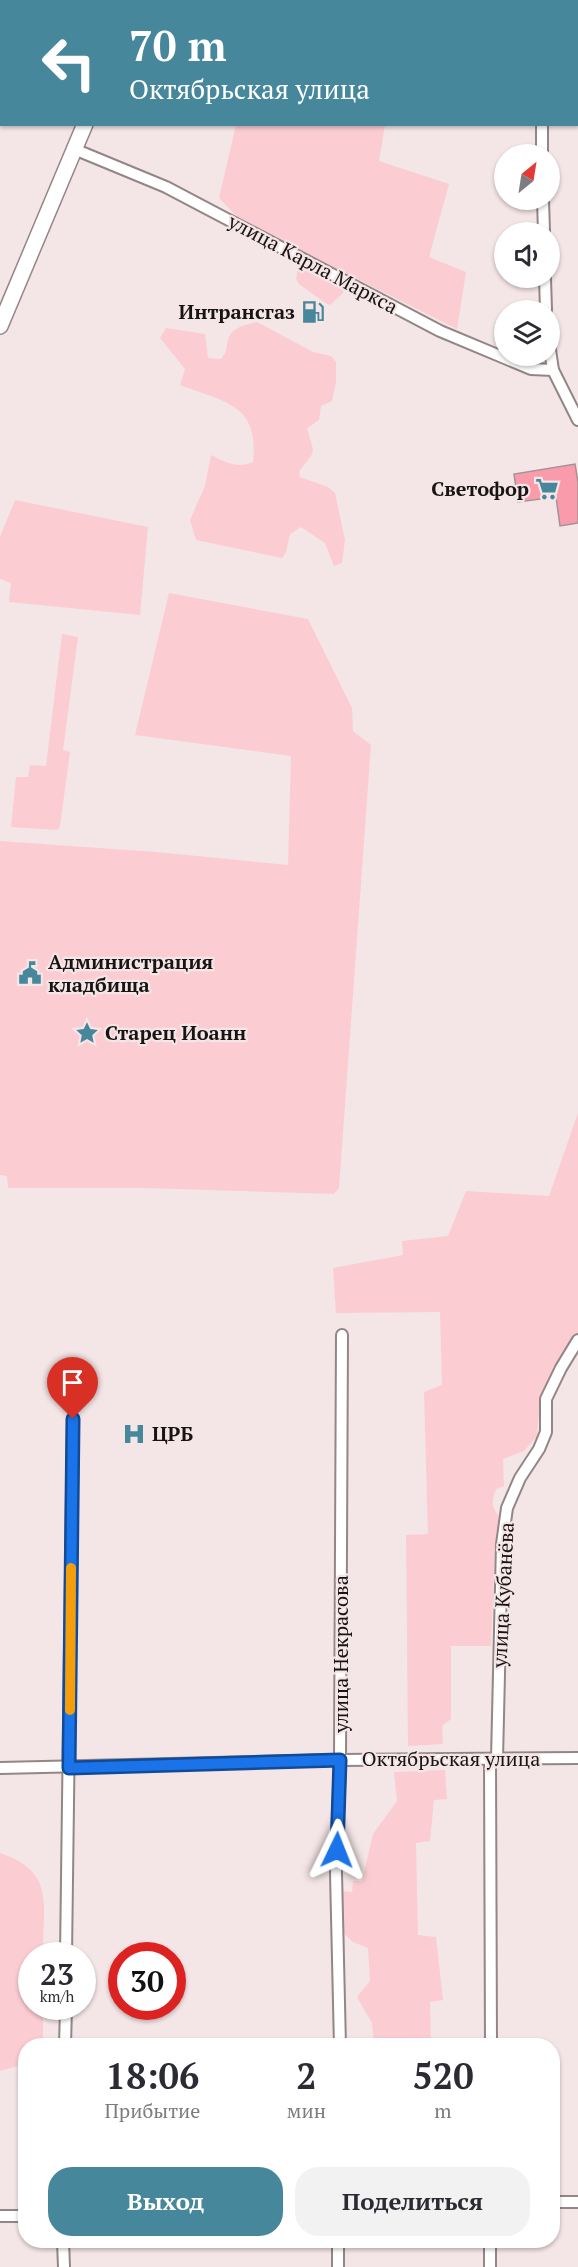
<!DOCTYPE html>
<html lang="ru">
<head>
<meta charset="utf-8">
<style>
	:root { --surface:#fff; --page:#f2f2f3; --text:#2b2b33; --muted:#7c7c81; --accent:#47879b }
	body { margin:0; font-family:"PT Serif",serif; background:var(--page); color:var(--text); height:100vh; display:flex; flex-direction:column; font-size:22px; white-space:nowrap }
	* { box-sizing:border-box; margin:0 }
	p { font-size:20px; color:var(--muted) }
	.icon { flex:none; width:33px; height:33px; fill:none; stroke:currentColor; stroke-width:2; stroke-linecap:round; stroke-linejoin:round }
	.map { position:relative; flex:1; overflow:hidden }
	.details { position:absolute; left:18px; top:2038px; width:542px; height:210px; display:flex; flex-direction:column; background:var(--surface); border-radius:24px; box-shadow:0 2px 4px #0004 }
	.details>* { flex:none }
	.hud { position:absolute; left:0px; top:0px; width:579px; height:126px; box-shadow:0 2px 4px #0004; background:#47879b; color:#fff; overflow:hidden }
	.needle { width:39px; rotate:30deg }
	.fabs { position:absolute; left:494px; top:144px; display:grid; gap:12px }
	.fabs a { display:grid; place-items:center; width:66px; height:66px; border-radius:50%; background:var(--surface); box-shadow:0 2px 4px #0004; font-size:30px }
	.speed { position:absolute; left:18px; top:1942px; display:flex; gap:12px; font-size:30px; font-weight:700; text-align:center }
	.speed>* { display:grid; place-content:center; width:78px; height:78px; border-radius:50%; background:var(--surface); box-shadow:0 2px 4px #0004; line-height:1 }
	.speed small { font-size:15px; font-weight:400 }
	.speed .limit { border:9px solid #d22; background:#fff; color:#111 }
	.pin { position:absolute; display:grid; place-items:center; width:51px; height:51px; color:#fff; margin:-62px -26px; border-radius:50% 50% 50% 0; rotate:-45deg; box-shadow:0 0 6px #0007 }
	.pin .icon { rotate:45deg }
	.me { position:absolute; width:66px; margin:-33px; rotate:2deg; stroke-linejoin:round; filter:drop-shadow(0 0 4px #0008) }
	.turn { display:flex; align-items:center; gap:21px; height:126px; padding:0 30px; font-size:27px }
	.turn .icon { width:78px; height:78px; stroke-width:2.5 }
	.turn b { display:block; font-size:42px; line-height:51px }
	.eta { display:flex; justify-content:space-evenly; align-items:center; height:102px; text-align:center }
	.eta b { font-size:36px; font-weight:600; line-height:42px }
	.action { display:flex; gap:12px; margin-top:auto; padding:12px 30px }
	.action a { flex:1; height:69px; border-radius:24px; background:var(--accent); color:#fff; font-size:24px; font-weight:600; line-height:69px; text-align:center }
	.action a+a { background:var(--page); color:var(--text) }
	.map>svg:first-child { display:block }
</style>
</head>
<body>
<div class="map">
<svg width="578" height="2267" viewBox="0 0 578 2267">
	<rect width="100%" height="100%" fill="#f4e5e6"/>
	<!-- green -->
	<g fill="#fbcdd2">
		<polygon points="236,125 385,125 379,161 449,184 429,257 466,272 457,329 241,221 219,198"/>
		<polygon points="298,267 343,290 343,293 330,305 327,304 299,284 296,279"/>
		<path d="M257,322l56,30 18,4 5,6v20l-4,19 -11,5 -2,14 -12,8c8,30 10,19 -8,44l1,5 28,10 7,6 10,47 -3,23 -8,3 -9,-23 -24,-16 -11,7 -4,18 -4,6 -86,-18 -6,-20 15,-34 6,-31c14,7 26,14 42,7 7,-58 -29,-60 -73,-77l5,-16 -25,-31 6,-10 39,6 3,24 13,1c6,-7 5,-10 7,-19 3,-13 18,-15 29,-18z"/>
		<polygon points="15,500 148,527 140,615 9,602 11,583 0,579 0,537"/>
		<polygon points="169,593 308,619 352,708 353,731 371,745 339,1188 334,1194 143,1188 8,1188 7,1176 0,1175 0,841 156,852 288,865 291,756 135,735"/>
		<polygon points="62,634 78,637 63,750 70,752 60,826 57,830 11,827 16,777 28,777 30,765 46,766"/>
		<path d="M578,1113v221l-21,31 -17,35 -3,36 -13,15 -21,8 1,27 -8,3c-5,12 -5,21 6,29l-7,24 -4,104h-40v73l-9,7 1,18 -35,2 -2,-211 22,-1 -4,-142 18,-7 -2,-73 -104,1 -3,-45 70,-13 -1,-14 46,-5 18,-45 83,5z"/>
		<polygon points="445,1770 447,1799 434,1800 430,1841 416,1843 418,1935 436,1937 443,2000 430,2002 431,2043 484,2043 484,2046 374,2046 372,2023 357,1997 370,1981 368,1948 353,1942 342,1932 341,1891 352,1892 353,1881 362,1881 373,1834 397,1801 394,1772"/>
		<path d="M0,1853c57,19 42,53 43,103h-11v51h11v33l-4,6h-13l-1,18 -25,7z"/>
	</g>
	<!-- building -->
	<polygon fill="#f99baa" stroke="#a29496" stroke-width="1.5" points="575,464 578,482 578,523 560,526 556,497 518,502 514,474"/>
	<g fill="none" stroke-linecap="round" stroke-linejoin="round">
		<!-- minor casing -->
		<g stroke="#938687" stroke-width="14">
			<g id="minor">
				<polyline points="541,0 541,2"/>
				<polyline points="542,124 542,154"/>
				<polyline points="74,149 166,187 440,331 531,369 553,370"/>
				<polyline points="543,200 544,232"/>
				<polyline points="545,278 546,310"/>
				<polyline points="549,343 553,370 578,420"/>
				<polyline points="490,1759 491,2046"/>
				<polyline points="497,1759 502,1544 507,1508 520,1478 539,1449 546,1432 546,1399 561,1368 578,1340"/>
				<polyline points="0,1768 340,1760 578,1758"/>
				<polyline points="66,1956 73,1419"/>
				<polyline points="65,2046 66,2007"/>
				<polyline points="340,2046 336,1873 340,1760 342,1335"/>
				<polyline points="552,2202 578,2202"/>
				<polyline points="0,2216 26,2216"/>
				<polyline points="63,2241 64,2267"/>
				<polyline points="338,2267 338,2241"/>
				<polyline points="490,2267 490,2241"/>
			</g>
		</g>
		<!-- secondary casing -->
		<g stroke="#938687" stroke-width="18">
			<g id="secondary">
				<polyline points="135,2 136,0"/>
				<polyline points="0,326 85,124"/>
			</g>
		</g>
		<!-- minor -->
		<use href="#minor" stroke="#fff" stroke-width="10"/>
		<!-- secondary -->
		<use href="#secondary" stroke="#fff" stroke-width="15"/>
	</g>
	<g fill="none" stroke-linecap="round" stroke-linejoin="round">
		<!-- route casing -->
		<g stroke="#114b97" stroke-width="15">
			<polyline id="route" points="73,1419 69,1768 340,1760 337,1850"/>
		</g>
		<!-- route -->
		<use href="#route" stroke="#1a73e8" stroke-width="10"/>
		<!-- slow -->
		<polyline stroke="#f59e0b" stroke-width="10" points="70,1710 71,1568"/>
	</g>
	<!-- icons -->
	<defs>
		<g id="fuel-bare" transform="scale(1.8)"><path d="M-5.5-6h7V0h2V4h1.3V-2.5L3-4.5l.8-.8L6-3V5H2.5V1h-1V6h-7ZM-4.2-4.7v3.2H.2V-4.7Z" fill="#47879b" stroke="#f4e5e6" stroke-width="2.5" paint-order="stroke"/></g>
		<g id="supermarket-bare" transform="scale(1.8)"><path d="M-6-5.5h2.5l.6 2H6L4.5 2H-2.5L-4.4-4H-6ZM-1.5 3.2a1.3 1.3 0 1 0 .1 0ZM3 3.2a1.3 1.3 0 1 0 .1 0Z" fill="#47879b" stroke="#f4e5e6" stroke-width="2.5" paint-order="stroke"/></g>
		<g id="civic-bare" transform="scale(1.8)"><path d="M-.6-6.5H3V-4.5H.6V-3L4-1V1h2V6H-6V1h2V-1L-.6-3ZM-1.2 2.5V6h2.4V2.5Z" fill="#47879b" stroke="#f4e5e6" stroke-width="2.5" paint-order="stroke"/></g>
		<g id="sight-bare" transform="scale(1.8)"><path d="M0-6L1.8-2.2L6-1.7L2.9 1.2L3.7 5.4L0 3.3L-3.7 5.4L-2.9 1.2L-6-1.7L-1.8-2.2Z" fill="#47879b" stroke="#f4e5e6" stroke-width="2.5" paint-order="stroke"/></g>
		<g id="hospital-bare" transform="scale(1.8)"><path d="M-5-5h3v3.5h4V-5h3V5h-3V1.5h-4V5h-3Z" fill="#47879b" stroke="#f4e5e6" stroke-width="2.5" paint-order="stroke"/></g>
	</defs>
	<g fill-rule="evenodd">
		<use href="#fuel-bare" x="313" y="312"/>
		<use href="#supermarket-bare" x="547" y="489"/>
		<use href="#civic-bare" x="30" y="973"/>
		<use href="#sight-bare" x="87" y="1033"/>
		<use href="#hospital-bare" x="134" y="1434"/>
	</g>
	<g text-anchor="middle" stroke-width="4.5" stroke-linejoin="round" paint-order="stroke">
		<!-- street labels -->
		<g font-size="20" fill="#191414" stroke="#f4e5e6">
			<text transform="translate(313 264) rotate(28)" y="7">улица Карла Маркса</text>
			<text transform="translate(503 1595) rotate(-87)" y="7">улица Кубанёва</text>
			<text transform="translate(341 1654) rotate(-90)" y="7">улица Некрасова</text>
			<text x="451" y="1766">Октябрьская улица</text>
		</g>
		<!-- poi labels -->
		<g font-size="20" font-weight="bold" fill="#191414" stroke="#f4e5e6" text-anchor="start">
			<text x="295" y="319" text-anchor="end">Интрансгаз</text>
			<text x="529" y="496" text-anchor="end">Светофор</text>
			<text x="48" y="969">Администрация<tspan x="48" dy="23">кладбища</tspan></text>
			<text x="105" y="1040">Старец Иоанн</text>
			<text x="152" y="1441">ЦРБ</text>
		</g>
	</g>
</svg>
<div class="fabs">
<a><svg class="needle" viewBox="-14 -14 28 28"><path d="M0-13l5 13h-10z" fill="#e53935"/><path d="M0 13l5-13h-10z" fill="#7c7c81"/></svg></a>
<a><svg class="icon" aria-label="sound" viewBox="0 0 24 24"><path d="M4 9h4l5-4v14l-5-4H4zM17 9q2 3 0 6"/></svg></a>
<a><svg class="icon" aria-label="layers" viewBox="0 0 24 24"><path d="M12 4l9 5-9 5-9-5zM3 14l9 5 9-5"/></svg></a>
</div>
<div class="speed"><div>23<small>km/h</small></div><div class="limit">30</div></div>
<div class="pin" style="left:73px;top:1419px;background:#d93025"><svg class="icon" aria-label="arrive" viewBox="0 0 24 24"><path d="M6 21V4h12l-3 4 3 4H6"/></svg></div>
<svg class="me" style="left:337px;top:1850px" viewBox="-20 -20 40 40"><path d="M0-17L14 15 0 8-14 15z" fill="#1a73e8" stroke="#fff" stroke-width="4"/></svg>
<div class="hud">
<div class="turn"><svg class="icon" aria-label="left" viewBox="0 0 24 24"><path d="M17 20v-9H6M10 6l-5 5 5 5"/></svg><div><b>70 m</b>Октябрьская улица</div></div>
</div>
<section class="details">
<div class="eta">
<div><b>18:06</b><p>Прибытие</p></div>
<div><b>2</b><p>мин</p></div>
<div><b>520</b><p>m</p></div>
</div>
<div class="action"><a>Выход</a><a>Поделиться</a></div>
</section>
</div>
</body>
</html>
